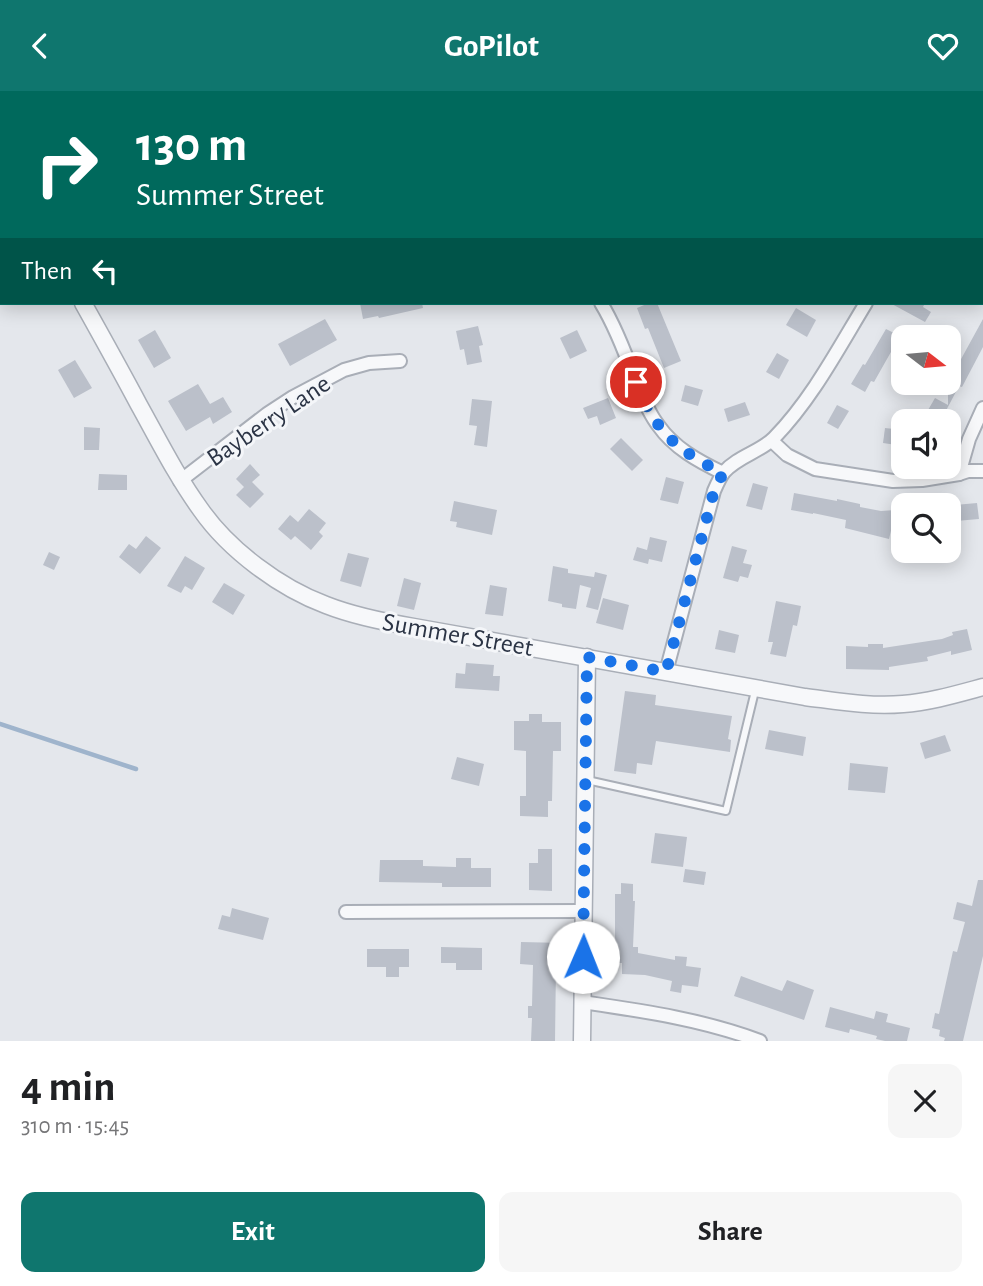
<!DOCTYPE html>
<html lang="en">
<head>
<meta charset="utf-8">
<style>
	:root { --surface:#fff; --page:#f6f6f6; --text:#202124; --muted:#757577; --accent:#0f766e }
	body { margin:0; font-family:"Alegreya Sans",sans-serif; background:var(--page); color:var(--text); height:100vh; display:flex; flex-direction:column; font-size:26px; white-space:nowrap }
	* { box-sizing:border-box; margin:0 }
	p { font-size:23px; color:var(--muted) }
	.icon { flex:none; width:38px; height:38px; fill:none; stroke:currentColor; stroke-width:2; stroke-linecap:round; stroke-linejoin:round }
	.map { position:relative; height:950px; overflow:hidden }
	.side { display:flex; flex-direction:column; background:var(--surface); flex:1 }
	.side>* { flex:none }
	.hud { position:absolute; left:0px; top:0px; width:984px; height:214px; box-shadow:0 4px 18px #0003; background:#00695c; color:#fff; overflow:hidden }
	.needle { width:46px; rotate:106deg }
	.tools { position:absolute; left:891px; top:234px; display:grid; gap:14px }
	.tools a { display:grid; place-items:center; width:70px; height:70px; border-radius:14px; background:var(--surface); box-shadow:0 4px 18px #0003; font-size:35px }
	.pin { position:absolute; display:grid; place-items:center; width:60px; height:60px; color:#fff; margin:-30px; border:4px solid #fff; border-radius:50%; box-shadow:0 2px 7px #0007 }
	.me { position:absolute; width:77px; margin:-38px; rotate:1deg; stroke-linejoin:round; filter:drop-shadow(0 0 5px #0008) }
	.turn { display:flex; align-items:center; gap:24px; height:147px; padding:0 21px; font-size:32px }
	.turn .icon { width:91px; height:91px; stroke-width:2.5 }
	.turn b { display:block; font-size:49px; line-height:60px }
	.then { display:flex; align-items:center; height:66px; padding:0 21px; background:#0003; gap:14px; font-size:26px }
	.round { display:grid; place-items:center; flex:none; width:74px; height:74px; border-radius:14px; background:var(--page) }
	.head { display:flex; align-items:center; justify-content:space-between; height:119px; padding:0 21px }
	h1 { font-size:42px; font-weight:700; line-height:52px }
	.action { display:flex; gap:14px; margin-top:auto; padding:14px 21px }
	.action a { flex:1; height:80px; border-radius:14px; background:var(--accent); color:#fff; font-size:28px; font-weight:700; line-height:80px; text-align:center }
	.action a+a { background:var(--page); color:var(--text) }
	header { display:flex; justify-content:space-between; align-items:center; height:91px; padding:0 21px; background:var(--accent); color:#fff; font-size:32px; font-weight:700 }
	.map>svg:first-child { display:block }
</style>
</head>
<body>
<header><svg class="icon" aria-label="back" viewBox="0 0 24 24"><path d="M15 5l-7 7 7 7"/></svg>GoPilot<svg class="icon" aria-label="heart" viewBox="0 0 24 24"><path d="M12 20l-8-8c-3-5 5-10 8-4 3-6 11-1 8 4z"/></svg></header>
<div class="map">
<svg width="983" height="950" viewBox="0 0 983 950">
	<rect width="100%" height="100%" fill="#e4e7ec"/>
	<!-- green -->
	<polygon fill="#c9d6c5" points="152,0 466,0 465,2 153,2"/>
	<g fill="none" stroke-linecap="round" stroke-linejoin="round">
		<!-- stream -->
		<polyline stroke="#9fb4cc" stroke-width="4.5" points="0,633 136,678"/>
	</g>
	<!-- building -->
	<g fill="#bbc0ca">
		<polygon points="360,212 422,212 423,217 379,227 378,225 363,228"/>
		<polygon points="649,212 657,212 681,270 664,277 648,237 645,238 637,217"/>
		<polygon points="890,212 925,212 923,216 931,221 925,231"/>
		<polygon points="796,217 816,229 807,246 786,234"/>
		<polygon points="325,228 337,249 290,275 278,253"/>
		<polygon points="983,228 983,256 962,296 959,295 940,331 933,331 924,326 935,307 948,314 948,287 958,269 960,270"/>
		<polygon points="478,235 483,254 479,255 482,271 467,274 464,258 460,259 456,240"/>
		<polygon points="886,238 900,245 874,291 871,290 865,301 851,293 863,273 865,274"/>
		<polygon points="155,239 171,267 154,277 138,249"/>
		<polygon points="577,239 587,260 570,268 560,247"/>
		<polygon points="777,262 789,269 779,288 766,281"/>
		<polygon points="75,269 92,297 74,307 58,279"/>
		<polygon points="198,293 210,313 223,306 232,321 213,333 210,326 186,340 168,310"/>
		<polygon points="685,294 703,299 698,315 681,310"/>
		<polygon points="608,307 616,327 600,334 597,325 588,328 583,317"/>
		<polygon points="472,308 492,310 487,356 474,354 477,335 469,334"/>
		<polygon points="745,311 750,324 728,331 724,318"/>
		<polygon points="837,314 849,320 838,338 827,332"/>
		<polygon points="84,336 100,337 99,359 84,359"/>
		<polygon points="885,337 903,339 903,355 883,352"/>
		<polygon points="621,347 643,369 632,380 610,358"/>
		<polygon points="250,373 260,384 252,391 264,403 250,417 236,404 244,396 236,388"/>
		<polygon points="99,383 127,384 127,399 98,399"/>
		<polygon points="666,386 684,391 678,413 660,409"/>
		<polygon points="753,392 768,396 762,419 746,415"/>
		<polygon points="794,402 837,410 837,408 860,413 860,416 881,420 896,419 889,448 845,437 846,429 813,422 813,423 791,419"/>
		<polygon points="454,410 497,419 492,444 456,436 457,431 450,430"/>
		<polygon points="977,412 979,428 956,430 955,414"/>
		<polygon points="309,418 326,432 319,441 323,445 311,459 295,445 291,449 278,438 290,424 298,431"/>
		<polygon points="146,445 161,457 140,483 119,466 129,453 136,458"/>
		<polygon points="650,446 667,450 662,471 649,468 648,473 633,469 637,456 647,459"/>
		<polygon points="732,455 747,459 743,472 752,474 748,487 740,485 738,491 723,487"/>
		<polygon points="49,461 60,466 54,479 43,474"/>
		<polygon points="348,462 369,467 361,496 340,490"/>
		<polygon points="185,465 205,477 192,499 185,495 181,502 167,495"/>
		<polygon points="553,475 568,478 568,482 594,486 595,481 607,484 598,519 586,516 591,497 580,494 576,518 562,516 562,513 548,510"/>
		<polygon points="404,487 421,492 414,519 397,515"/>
		<polygon points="224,492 245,504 233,524 212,511"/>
		<polygon points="490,494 507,497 503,525 485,523"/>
		<polygon points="603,507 629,514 623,539 596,532"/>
		<polygon points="776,510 801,515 797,535 793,534 786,566 770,563 773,551 768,551"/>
		<polygon points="967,538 972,559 951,564 951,560 927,566 928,570 889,576 889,579 846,578 846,555 868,556 868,553 883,553 883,557 942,548 953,544 952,541"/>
		<polygon points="719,539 739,544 735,562 715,558"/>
		<polygon points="466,572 494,574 493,585 500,585 499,600 455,597 456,582 465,583"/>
		<polygon points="625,600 656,604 655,614 732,625 728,648 731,649 730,661 656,650 652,674 637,672 636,683 614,680"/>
		<polygon points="529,623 542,623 542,631 561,631 561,660 553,660 552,710 548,710 548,726 520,725 520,705 526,705 526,660 514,659 514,630 529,630"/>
		<polygon points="769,639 806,646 803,665 765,658"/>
		<polygon points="945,644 951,660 925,668 920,652"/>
		<polygon points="457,666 484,673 479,695 451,688"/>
		<polygon points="850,672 888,676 885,702 848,699"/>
		<polygon points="655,742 687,746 683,776 651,772"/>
		<polygon points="538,758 552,758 552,800 529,799 529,772 538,772"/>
		<polygon points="456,767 471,767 471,777 491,777 491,796 442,796 442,792 379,791 380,769 423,769 423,775 456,776"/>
		<polygon points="685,778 706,781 704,794 683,791"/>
		<polygon points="978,789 983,789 983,865 963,950 944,950 945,947 939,945 940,939 932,937 935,922 939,923 953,860 957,861 965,831 953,828 957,811 972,815"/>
		<polygon points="621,792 633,793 633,810 635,810 633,856 638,856 638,862 675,869 675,865 687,866 686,875 701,877 698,896 682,894 681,902 670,900 672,890 645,884 622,883 622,872 615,872 615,803 621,803"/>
		<polygon points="232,817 269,827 263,849 218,838 222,824 230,826"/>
		<polygon points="521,851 564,852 564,874 556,874 555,950 531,950 532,927 528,927 528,915 532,915 533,874 520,873"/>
		<polygon points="441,856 482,857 482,879 456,879 456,872 441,872"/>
		<polygon points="367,858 409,858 409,876 399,876 399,886 386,886 386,876 367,876"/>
		<polygon points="741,885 782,900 787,889 814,899 804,929 734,905"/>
		<polygon points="830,916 874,928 876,920 888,923 886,931 910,937 907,950 885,950 876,948 877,945 850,938 849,942 825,936"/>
	</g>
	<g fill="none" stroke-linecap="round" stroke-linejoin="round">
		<!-- service casing -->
		<g stroke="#a9aeb7" stroke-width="10">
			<polyline id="service" points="587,689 726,720 755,600"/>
		</g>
		<!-- minor casing -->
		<g stroke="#a9aeb7" stroke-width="16">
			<g id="minor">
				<polyline points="562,2 562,0"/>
				<polyline points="982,50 983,49"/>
				<polyline points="0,157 2,157"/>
				<path d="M601,212c14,23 24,49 33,74 7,16 13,34 24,48 16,23 40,36 65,48"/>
				<polyline points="772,350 787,364 815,378 893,390 922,389 959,383 968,380 983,380"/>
				<polyline points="959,383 969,348 983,317"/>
				<polyline points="180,390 267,323 293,306 344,279 369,272 400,270"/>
				<path d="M666,581l48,-181c3,-7 6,-14 10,-19 14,-16 36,-20 50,-34 38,-39 64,-89 92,-135"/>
				<polyline points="346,821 584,820"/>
				<path d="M582,911c61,9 119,17 178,39"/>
			</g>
		</g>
		<!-- tertiary casing -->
		<g stroke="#a9aeb7" stroke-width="19">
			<g id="tertiary">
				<polyline points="0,65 2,68"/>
				<path d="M83,212c19,34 38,68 56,102 20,36 38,72 62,105 28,40 79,78 125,95 28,11 58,17 88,22l391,70c32,4 65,10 98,7 27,-2 54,-10 80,-17"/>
				<polyline points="582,950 587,566"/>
			</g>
		</g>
		<!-- service -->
		<use href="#service" stroke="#f7f8fa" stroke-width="6"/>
		<!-- minor -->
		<use href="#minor" stroke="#f7f8fa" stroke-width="12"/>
		<!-- tertiary -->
		<use href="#tertiary" stroke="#f7f8fa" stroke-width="16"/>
	</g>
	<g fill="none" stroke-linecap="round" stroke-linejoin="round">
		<!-- route -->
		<path stroke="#1a73e8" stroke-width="12" stroke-dasharray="0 21.6" d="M583,866l4,-300 79,15 48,-181 9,-18c-47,-23 -68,-42 -87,-91"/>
	</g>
	<g text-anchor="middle" stroke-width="6" stroke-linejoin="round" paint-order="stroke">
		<!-- street labels -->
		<g font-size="26" fill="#2b3445" stroke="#f4f6f9">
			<text transform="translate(268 329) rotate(-34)" y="9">Bayberry Lane</text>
			<text transform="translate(458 543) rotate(10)" y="9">Summer Street</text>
		</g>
	</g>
</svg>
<div class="tools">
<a><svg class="needle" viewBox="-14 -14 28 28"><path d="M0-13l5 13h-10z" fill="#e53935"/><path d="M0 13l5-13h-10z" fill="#757577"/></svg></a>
<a><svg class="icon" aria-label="sound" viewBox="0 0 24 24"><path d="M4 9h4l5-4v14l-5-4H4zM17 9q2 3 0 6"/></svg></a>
<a><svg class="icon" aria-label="search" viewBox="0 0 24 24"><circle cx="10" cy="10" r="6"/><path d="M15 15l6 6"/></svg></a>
</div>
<div class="pin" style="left:636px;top:291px;background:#d93025"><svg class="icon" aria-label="arrive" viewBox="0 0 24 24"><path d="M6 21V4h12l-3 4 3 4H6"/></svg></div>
<svg class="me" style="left:583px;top:866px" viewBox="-20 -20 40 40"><circle r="19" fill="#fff"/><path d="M0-13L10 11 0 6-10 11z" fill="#1a73e8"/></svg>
<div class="hud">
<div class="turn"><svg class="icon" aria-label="right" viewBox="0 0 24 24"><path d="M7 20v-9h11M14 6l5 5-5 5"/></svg><div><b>130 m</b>Summer Street</div></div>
<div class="then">Then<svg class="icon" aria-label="left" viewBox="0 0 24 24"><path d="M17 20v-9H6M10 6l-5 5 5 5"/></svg></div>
</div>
</div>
<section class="side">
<div class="head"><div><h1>4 min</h1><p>310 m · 15:45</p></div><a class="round"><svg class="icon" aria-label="close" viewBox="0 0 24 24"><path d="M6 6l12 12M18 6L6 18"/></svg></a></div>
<div class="action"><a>Exit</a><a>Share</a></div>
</section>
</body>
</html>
